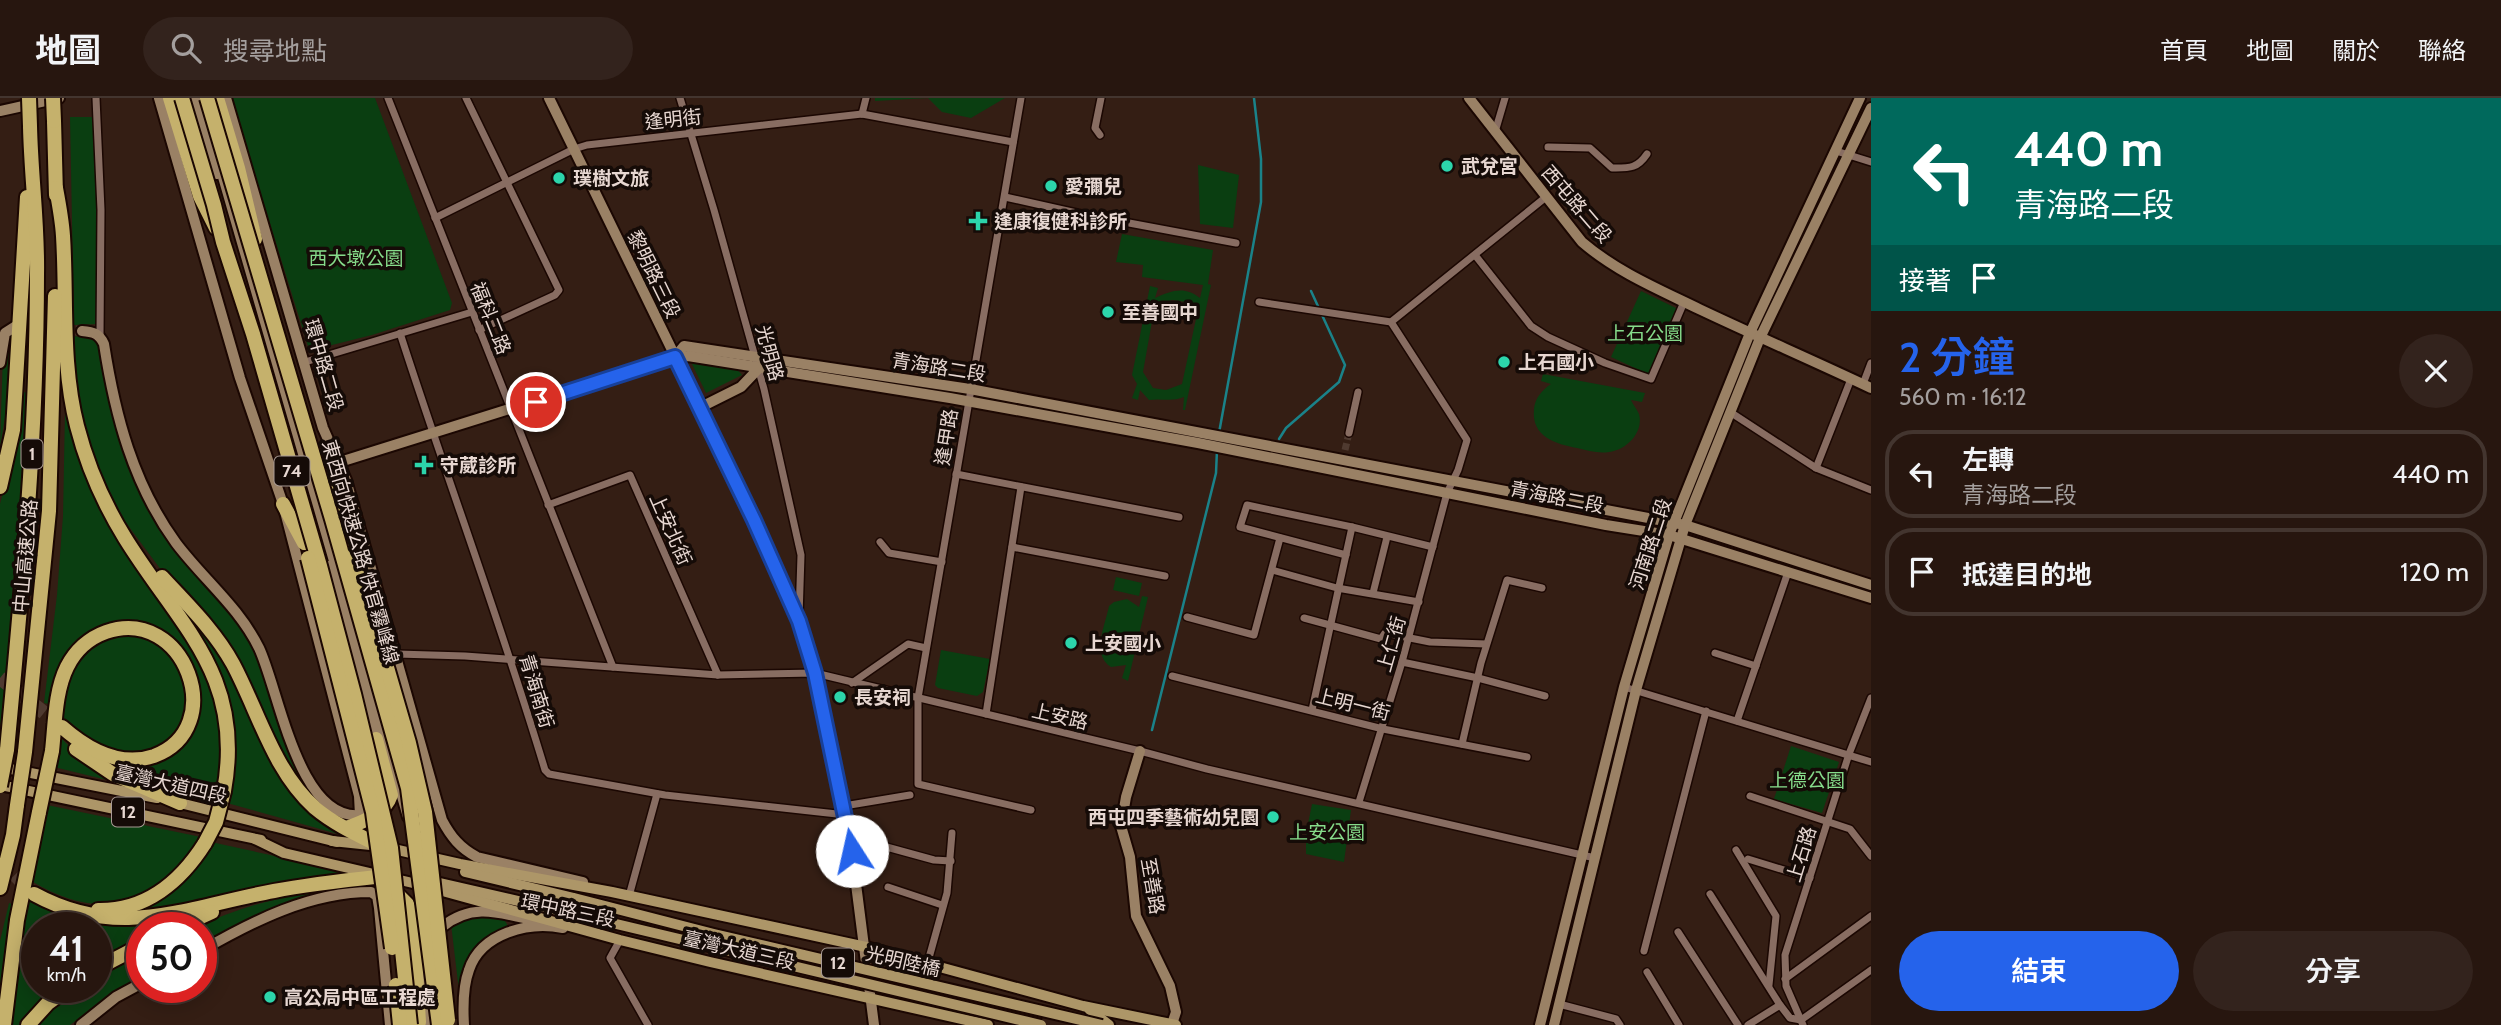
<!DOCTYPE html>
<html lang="zh-TW">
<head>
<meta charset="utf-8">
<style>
	:root { --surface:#27160f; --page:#33231d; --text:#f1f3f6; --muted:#a49f9e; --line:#43352f; --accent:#2563eb }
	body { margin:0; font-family:Cabin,"Noto Sans TC",sans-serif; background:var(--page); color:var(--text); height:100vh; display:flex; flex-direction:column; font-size:26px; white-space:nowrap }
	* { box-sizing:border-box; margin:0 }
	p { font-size:23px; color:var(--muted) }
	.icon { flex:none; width:38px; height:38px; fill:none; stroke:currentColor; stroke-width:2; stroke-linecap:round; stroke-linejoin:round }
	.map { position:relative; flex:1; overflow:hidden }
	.details { display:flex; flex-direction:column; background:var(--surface); width:630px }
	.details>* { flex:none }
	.top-card { background:#00695c; color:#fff; overflow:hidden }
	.speed { position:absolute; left:21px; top:814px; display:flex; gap:14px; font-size:35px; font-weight:700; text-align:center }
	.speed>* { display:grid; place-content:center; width:91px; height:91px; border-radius:50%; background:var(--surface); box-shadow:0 4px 18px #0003,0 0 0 2px var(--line); line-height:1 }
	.speed small { font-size:18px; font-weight:400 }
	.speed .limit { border:10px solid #d22; background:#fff; color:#111 }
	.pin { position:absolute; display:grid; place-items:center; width:60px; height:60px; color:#fff; margin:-30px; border:4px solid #fff; border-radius:50%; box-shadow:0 2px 7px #0007 }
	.me { position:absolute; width:77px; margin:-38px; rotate:350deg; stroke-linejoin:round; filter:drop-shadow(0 0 5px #0008) }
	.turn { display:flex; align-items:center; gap:24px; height:147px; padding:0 28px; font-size:32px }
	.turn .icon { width:91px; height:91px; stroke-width:2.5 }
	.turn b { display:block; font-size:49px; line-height:60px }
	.then { display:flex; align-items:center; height:66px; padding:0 28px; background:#0003; gap:14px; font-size:26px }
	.round { display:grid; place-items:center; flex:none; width:74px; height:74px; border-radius:37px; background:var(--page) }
	.headline { display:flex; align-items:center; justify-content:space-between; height:119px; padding:0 28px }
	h1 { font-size:42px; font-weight:600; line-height:52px; color:var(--accent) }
	.primary-button { display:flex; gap:14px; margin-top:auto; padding:14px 28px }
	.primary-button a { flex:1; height:80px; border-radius:42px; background:var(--accent); color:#fff; font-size:28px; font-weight:600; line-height:80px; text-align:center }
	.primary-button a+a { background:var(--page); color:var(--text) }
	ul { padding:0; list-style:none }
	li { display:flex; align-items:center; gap:21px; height:88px; margin:0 14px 10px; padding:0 14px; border:4px solid var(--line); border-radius:28px }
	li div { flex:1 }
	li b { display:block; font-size:26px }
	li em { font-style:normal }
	header { display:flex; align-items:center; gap:42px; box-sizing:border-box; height:98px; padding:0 35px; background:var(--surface); border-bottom:2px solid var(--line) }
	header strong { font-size:33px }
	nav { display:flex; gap:38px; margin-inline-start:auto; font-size:24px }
	.search { width:490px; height:63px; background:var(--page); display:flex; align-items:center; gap:18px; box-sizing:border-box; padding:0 24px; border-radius:38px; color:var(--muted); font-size:26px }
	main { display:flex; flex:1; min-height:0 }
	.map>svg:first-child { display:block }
</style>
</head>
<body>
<header>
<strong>地圖</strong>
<div class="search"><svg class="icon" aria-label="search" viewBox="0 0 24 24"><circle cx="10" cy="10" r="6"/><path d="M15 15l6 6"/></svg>搜尋地點</div>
<nav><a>首頁</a><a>地圖</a><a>關於</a><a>聯絡</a></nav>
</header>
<main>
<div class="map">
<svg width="1871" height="927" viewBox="0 0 1871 927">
	<rect width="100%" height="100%" fill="#341e14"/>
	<!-- green -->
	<g fill="#0a3e11" fill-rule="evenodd">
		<polygon points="231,0 375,0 452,205 450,212 372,237 316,251 308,248"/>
		<polygon points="875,0 1005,0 971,20 942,14 928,0 875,3"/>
		<polygon points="70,19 94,19 99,115 98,226 74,227"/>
		<polygon points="1198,67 1239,77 1233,130 1200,126"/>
		<path d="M1122,136l91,16 -5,34 3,1 -26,125h-2l1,-13c-12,5 -22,1 -35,3l-9,-10 -2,10 -6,-2 5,-14 -5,-9 18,-89 8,2 -3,10c17,-8 30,-12 45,0l3,-13 -61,-8 1,-12 -27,-3zM1172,202l14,2 10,17 -14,65 -16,6 -13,-2 -10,-16 11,-62 3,-4z"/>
		<polygon points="1641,193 1680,212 1650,277 1611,259"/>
		<polygon points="12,238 7,308 0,349 3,255 7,244"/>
		<polygon points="72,238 93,240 99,248 121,346 132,374 250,544 288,647 338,716 347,721 352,721 347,725 322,710 293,679 245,585 124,422 90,354 77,301"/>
		<polygon points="691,264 737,271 742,277 706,295"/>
		<path d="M1543,276l102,19 -3,9 -11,-2c2,5 6,9 8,14 5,19 -13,36 -30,38 -11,2 -22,-2 -32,-4 -21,-4 -46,-11 -43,-39 1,-11 8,-19 17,-25l-10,-3z"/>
		<polygon points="26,294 27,317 14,529 0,629 0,406 8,375 20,295"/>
		<path d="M65,313h5c5,18 8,39 16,56 7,16 19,31 28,46 48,79 133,188 101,287 -43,-11 -83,-22 -121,-45h72l30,-61 -41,-65 -64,5 -38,71 -9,-2 13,-108 6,-79z"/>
		<polygon points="1116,479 1142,485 1139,498 1113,492"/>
		<polygon points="169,491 213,540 260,636 345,738 227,705 228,613"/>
		<path d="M1142,498l6,1 -20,84 -6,-3 4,-13 -15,2c-20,-13 -6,-41 -2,-61l5,-4 13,-3 12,8z"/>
		<path d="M124,535c8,1 19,1 27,5 72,38 27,146 -54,107 -8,-3 -15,-11 -22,-16 -4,-3 -9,-6 -11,-11 -9,-19 12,-66 30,-75 9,-5 21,-7 30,-10z"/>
		<polygon points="941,552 990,561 983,594 977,598 938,590 935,587"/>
		<polygon points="60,639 74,653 113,678 111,683 54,669"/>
		<polygon points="1791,648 1839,664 1822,715 1774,701"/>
		<polygon points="1312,706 1351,712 1344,764 1306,756 1306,736"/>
		<path d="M47,707l154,32c-6,14 -16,23 -27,34 -42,44 -90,41 -141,11z"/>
		<path d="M211,744l142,31 -2,3 -46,3 -149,34 -35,1c42,-16 68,-30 90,-72z"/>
		<path d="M308,795l5,1 -65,25 -47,25v-16h-6c35,-17 74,-29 113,-35z"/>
		<path d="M30,801c59,28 88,33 153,18l-19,10 -22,1v11l-46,24v-35h-59v59h24l-27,22 -13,16h-13l15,-105z"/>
		<polygon points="9,805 18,808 0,927 0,843"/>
		<polygon points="476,815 504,821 508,828 482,847 462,896 459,893 451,826"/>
		<polygon points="142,855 142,878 125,887 70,927 37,927 55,910 83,889 96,889 96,881"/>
	</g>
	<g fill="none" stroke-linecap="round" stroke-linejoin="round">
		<!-- stream -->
		<g stroke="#1a8289" stroke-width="2.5">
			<polyline points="1219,335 1261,104 1261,61 1254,0"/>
			<polyline points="1279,341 1286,330 1339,284 1345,267 1311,193"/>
			<polyline points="1152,632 1216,375 1217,352"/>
		</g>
		<!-- street-tunnel -->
		<polyline stroke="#4f3a30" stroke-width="7" stroke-dasharray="7 3.5" stroke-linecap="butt" points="1345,352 1349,335"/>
		<!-- secondary-tunnel -->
		<polyline stroke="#4f3a30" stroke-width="10" stroke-dasharray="10 5" stroke-linecap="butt" points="16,228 82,233"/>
		<!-- highway-tunnel -->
		<g stroke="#4f3a30" stroke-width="14" stroke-dasharray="14 7" stroke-linecap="butt">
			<polyline points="0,580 61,628"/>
			<polyline points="0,762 31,793"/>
		</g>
		<!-- street casing -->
		<g stroke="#1b0702" stroke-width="10">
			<g id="street">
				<polyline points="96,0 101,112 100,238"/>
				<polyline points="388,0 613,569"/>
				<polyline points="466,0 559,192 555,197 479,232"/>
				<polyline points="680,0 714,112 764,291 801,457 799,519"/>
				<polyline points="1021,0 918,600 918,686 1031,712"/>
				<polyline points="862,16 866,0"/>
				<polyline points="1495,34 1505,0"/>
				<polyline points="1100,37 1095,30 1101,0"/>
				<path d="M1548,49l42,1 22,20c17,0 25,1 35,-14"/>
				<polyline points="1836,53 1871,64"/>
				<polyline points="1005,99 1081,116 1236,145"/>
				<polyline points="435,120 574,51 587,47 862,16 1013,44"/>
				<polyline points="1475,157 1531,228 1548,239 1605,265 1651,281 1684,204"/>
				<polyline points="1259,204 1391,224"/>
				<path d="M400,235c47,146 101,290 145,437l4,4 116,21 181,20"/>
				<polyline points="305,264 472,214"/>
				<polyline points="1863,286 1871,265"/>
				<polyline points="1730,314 1816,370 1871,392"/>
				<polyline points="1349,335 1358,294"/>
				<polyline points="1816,370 1851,281"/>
				<polyline points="956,376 1179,419"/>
				<polyline points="548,407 630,377 718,577"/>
				<polyline points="880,444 889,455 942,464"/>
				<polyline points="1012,449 1165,478"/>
				<polyline points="1346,457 1240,429 1247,407 1352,429 1433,449"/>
				<polyline points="1272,472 1337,490 1419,504"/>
				<polyline points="1373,495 1387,439"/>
				<polyline points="1187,519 1254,537 1280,440"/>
				<polyline points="1304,520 1381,541 1385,535 1430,544 1486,546"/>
				<polyline points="1715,555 1756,568"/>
				<polyline points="397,556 465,558 718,577 815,575 1140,653 1207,671 1595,760"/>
				<polyline points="1402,564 1478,580 1545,598"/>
				<polyline points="1172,578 1383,631 1527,659"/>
				<polyline points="852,585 908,546 926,550"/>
				<polyline points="1624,589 1871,664"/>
				<polyline points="1312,612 1352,429"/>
				<polyline points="986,616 1021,389"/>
				<polyline points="1737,623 1788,474"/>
				<polyline points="1462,646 1481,565 1507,482 1542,490"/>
				<polyline points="1750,698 1850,731 1871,758"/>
				<polyline points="1359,704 1402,564 1447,395 1458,372 1467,342 1391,224 1546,99"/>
				<polyline points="844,708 910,697"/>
				<polyline points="850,739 934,762 951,763"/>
				<polyline points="1736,752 1776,818 1769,887"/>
				<polyline points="1748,761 1810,780"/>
				<polyline points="888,789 942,807"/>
				<polyline points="1710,796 1780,907 1790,920 1801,922 1871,872"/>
				<polyline points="629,798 657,696"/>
				<polyline points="1678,834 1738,927"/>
				<polyline points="620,842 610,860 648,927"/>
				<polyline points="1644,853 1706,613"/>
				<polyline points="927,867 947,795 952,735"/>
				<polyline points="1647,874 1679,927"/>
				<polyline points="1785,881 1871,818"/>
				<polyline points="1559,906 1616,921 1620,927"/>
				<polyline points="1748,927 1780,907"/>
				<polyline points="1803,927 1786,888 1785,857 1849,656 1871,600"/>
			</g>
		</g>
		<!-- secondary casing -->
		<g stroke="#1b0702" stroke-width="14">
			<g id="secondary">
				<polyline points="159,0 240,280 283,406 359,698 360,717"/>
				<polyline points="195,0 217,76"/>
				<path d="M226,0l97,330 23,52 96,340c9,17 18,28 35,37l106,25"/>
				<polyline points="549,0 755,422 798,523 815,575 850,739 874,927"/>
				<path d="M1469,0l113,144c35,30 76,47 117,67 57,27 115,52 172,79"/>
				<polyline points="0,13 59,0"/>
				<polyline points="219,65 408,719"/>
				<path d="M82,233c11,1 17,2 22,13 11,71 29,140 72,199 27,36 63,64 83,105 20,42 39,173 101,167"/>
				<polyline points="675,259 684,248 970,291 1685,427 1871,487"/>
				<polyline points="0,265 5,235 16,228"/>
				<polyline points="699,310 741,289 759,270"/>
				<polyline points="276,384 675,259 688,258 950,300 1198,345 1606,427 1669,437 1871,500"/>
				<polyline points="329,468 376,641 376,649"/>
				<polyline points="1140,653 1126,699 1121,728 1130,759 1136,818 1170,888 1176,914 1172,926"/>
				<path d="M201,853c52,-30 109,-59 170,-59l6,4 2,12 11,117"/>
				<polyline points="81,927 116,899 142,885"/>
				<path d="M429,927c-2,-19 -9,-54 -6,-71 2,-12 10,-20 19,-27 31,-25 58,-14 94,-6"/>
				<path d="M464,927c-1,-17 -1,-39 5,-55 12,-37 60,-49 94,-42"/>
				<polyline points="1540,927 1624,589 1669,437 1750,235 1860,0"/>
				<polyline points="1554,927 1636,592 1685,427 1760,240 1871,10"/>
			</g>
		</g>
		<!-- primary casing -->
		<g stroke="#1b0702" stroke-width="14">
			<g id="primary">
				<polyline points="0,669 157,700"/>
				<polyline points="0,687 261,742"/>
				<polyline points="172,703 337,744"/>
				<polyline points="255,741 284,755 417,786 620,842 710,864 988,927"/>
				<polyline points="332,743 380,748 460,766 612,794 866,849 1083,908 1176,927"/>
				<polyline points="465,774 574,800"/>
				<polyline points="440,785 570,815"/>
				<polyline points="1089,911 1109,927"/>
			</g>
		</g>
		<!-- highway casing -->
		<g stroke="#1b0702" stroke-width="18">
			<g id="highway">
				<polyline points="170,0 200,98 216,130"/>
				<polyline points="217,0 238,70 255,141"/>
				<polyline points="54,23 56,97"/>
				<path d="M56,90c3,16 6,32 7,48 4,63 -2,128 14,190 10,39 27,78 48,112 55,89 120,137 99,253"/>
				<polyline points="330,368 354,456"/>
				<polyline points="0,389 13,332 27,99"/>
				<polyline points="283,406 304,445"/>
				<path d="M162,479c25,27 53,54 71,87 26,49 40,106 82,144 19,16 43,27 65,38"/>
				<polyline points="76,651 113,676 180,705"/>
				<path d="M7,652c15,-158 30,-316 30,-476 1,-49 -6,-98 -7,-148"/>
				<path d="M52,653c3,-27 3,-60 15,-84 8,-16 22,-29 39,-35 79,-27 124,96 48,124 -35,12 -67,-7 -92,-29"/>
				<polyline points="25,654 49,413 55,198"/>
				<path d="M346,730c17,-6 39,-14 45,-33l-15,-56"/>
				<polyline points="0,790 13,737 17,707"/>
				<polyline points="391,790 407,806 413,821 419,924"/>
				<path d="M34,796c86,47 152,13 240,-3 36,-7 74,-11 111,-15"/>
				<path d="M98,812c48,1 83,-29 107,-67"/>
				<polyline points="177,830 212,814"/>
				<polyline points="96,871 142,847"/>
				<polyline points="4,927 17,822 39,714"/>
				<polyline points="28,927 48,905 70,889"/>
			</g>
		</g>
		<!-- street -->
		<use href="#street" stroke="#886d62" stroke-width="7"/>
		<!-- secondary -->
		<use href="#secondary" stroke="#9a8165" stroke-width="10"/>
		<!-- primary -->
		<use href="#primary" stroke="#ad9668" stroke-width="10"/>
		<!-- highway -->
		<use href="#highway" stroke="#c5b16c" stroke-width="14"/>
		<!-- primary-bridge casing -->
		<g stroke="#1b0702" stroke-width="14" stroke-linecap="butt">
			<g id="primary-bridge">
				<polyline points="574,800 714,836 1102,927"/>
				<polyline points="570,815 1041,927"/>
			</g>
		</g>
		<!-- highway-bridge casing -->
		<g stroke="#1b0702" stroke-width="18" stroke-linecap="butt">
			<g id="highway-bridge">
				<polyline points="29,0 30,28"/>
				<polyline points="53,0 54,23"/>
				<polyline points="182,0 214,107 223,144 253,236 320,468 354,596 391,750 410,927"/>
				<polyline points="207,0 332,421 408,690 439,927"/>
				<polyline points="354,456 409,645 425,714 448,922"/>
				<polyline points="308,460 373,714 392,850"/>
				<polyline points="0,688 7,652"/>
				<polyline points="17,707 25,654"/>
				<polyline points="39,714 52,653"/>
				<polyline points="205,745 216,724 224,693"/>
				<polyline points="396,887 400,927"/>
			</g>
		</g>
		<!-- primary-bridge -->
		<use href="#primary-bridge" stroke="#ad9668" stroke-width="10"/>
		<!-- highway-bridge -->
		<use href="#highway-bridge" stroke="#c5b16c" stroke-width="14"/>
	</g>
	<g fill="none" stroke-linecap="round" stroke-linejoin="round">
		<!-- route casing -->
		<g stroke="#184099" stroke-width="18">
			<polyline id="route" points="536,304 675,259 754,422 799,523 815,575 852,753"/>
		</g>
		<!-- route -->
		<use href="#route" stroke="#2563eb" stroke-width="12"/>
	</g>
	<!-- markers -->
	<g fill="#2cd5ab" stroke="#150b07" stroke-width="2.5">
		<circle cx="1447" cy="68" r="7"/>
		<circle cx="559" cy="80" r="7"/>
		<circle cx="1051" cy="88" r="7"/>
		<path d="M974.5 112.5h7v7h7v7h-7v7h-7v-7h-7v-7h7z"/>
		<circle cx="1108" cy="214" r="7"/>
		<circle cx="1504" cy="264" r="7"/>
		<path d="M420.5 356.5h7v7h7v7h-7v7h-7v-7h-7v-7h7z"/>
		<circle cx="1071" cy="545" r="7"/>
		<circle cx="840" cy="599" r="7"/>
		<circle cx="1273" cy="719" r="7"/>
		<circle cx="270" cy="899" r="7"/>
	</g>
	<g text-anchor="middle" stroke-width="7" stroke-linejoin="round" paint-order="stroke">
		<!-- shield labels -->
		<g fill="#150b07" stroke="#a89a94" stroke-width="2">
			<rect x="21.5" y="341.5" width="21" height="29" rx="5"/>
			<rect x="274.5" y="358.5" width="35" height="29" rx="5"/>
			<rect x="112" y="699.5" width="32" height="29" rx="5"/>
			<rect x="822" y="850.5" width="32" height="29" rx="5"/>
		</g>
		<g font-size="18" font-weight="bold" fill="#e7d7d1">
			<text x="32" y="362">1</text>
			<text x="292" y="379">74</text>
			<text x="128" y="720">12</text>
			<text x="838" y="871">12</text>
		</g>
		<!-- street labels -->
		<g font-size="19" fill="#e7d7d1" stroke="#150b07">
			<text transform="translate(673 21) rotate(-6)" y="7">逢明街</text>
			<text transform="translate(1577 106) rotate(49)" y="7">西屯路二段</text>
			<text transform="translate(654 176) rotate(64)" y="7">黎明路三段</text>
			<text transform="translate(491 220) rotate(68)" y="7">福科二路</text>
			<text transform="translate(770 255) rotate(75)" y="7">光明路</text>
			<text transform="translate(324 267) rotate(74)" y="7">環中路二段</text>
			<text transform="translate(939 269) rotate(9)" y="7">青海路二段</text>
			<text transform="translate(946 339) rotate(-81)" y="7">逢甲路</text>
			<text transform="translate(1557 399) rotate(11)" y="7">青海路二段</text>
			<text transform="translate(671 431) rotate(66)" y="7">上安北街</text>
			<text transform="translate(1650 446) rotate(-72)" y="7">河南路二段</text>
			<text transform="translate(361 454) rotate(74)" y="7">東西向快速公路 快官霧峰線</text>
			<text transform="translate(25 458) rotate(-85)" y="7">中山高速公路</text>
			<text transform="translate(1391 546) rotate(-74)" y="7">上仁街</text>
			<text transform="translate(537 593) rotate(73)" y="7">青海南街</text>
			<text transform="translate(1353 606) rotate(14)" y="7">上明一街</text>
			<text transform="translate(1060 618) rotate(13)" y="7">上安路</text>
			<text transform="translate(171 686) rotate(13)" y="7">臺灣大道四段</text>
			<text transform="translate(1801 756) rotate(-73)" y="7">上石路</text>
			<text transform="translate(1153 788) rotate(80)" y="7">至善路</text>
			<text transform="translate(568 812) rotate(12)" y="7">環中路三段</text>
			<text transform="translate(739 852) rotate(13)" y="7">臺灣大道三段</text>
			<text transform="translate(903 863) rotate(13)" y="7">光明陸橋</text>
		</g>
		<!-- poi labels -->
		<g font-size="19" font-weight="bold" fill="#e7d7d1" stroke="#150b07" text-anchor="start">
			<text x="1461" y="75">武兌宮</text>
			<text x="573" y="87">璞樹文旅</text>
			<text x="1065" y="95">愛彌兒</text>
			<text x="994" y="130">逢康復健科診所</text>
			<text x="1122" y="221">至善國中</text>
			<text x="1518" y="271">上石國小</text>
			<text x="440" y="374">守葳診所</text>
			<text x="1085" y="552">上安國小</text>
			<text x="854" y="606">長安祠</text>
			<text x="1259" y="726" text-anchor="end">西屯四季藝術幼兒園</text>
			<text x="284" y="906">高公局中區工程處</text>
		</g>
		<!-- park labels -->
		<g font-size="19" fill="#86db8a" stroke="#150b07">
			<text x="356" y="167">西大墩公園</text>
			<text x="1645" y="242">上石公園</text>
			<text x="1807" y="689">上德公園</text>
			<text x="1327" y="741">上安公園</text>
		</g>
	</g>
</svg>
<div class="speed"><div>41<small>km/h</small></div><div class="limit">50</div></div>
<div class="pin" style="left:536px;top:304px;background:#d93025"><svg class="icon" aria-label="arrive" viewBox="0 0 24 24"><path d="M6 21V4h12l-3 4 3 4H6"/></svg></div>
<svg class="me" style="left:852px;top:753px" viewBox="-20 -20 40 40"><circle r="19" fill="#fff"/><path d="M0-13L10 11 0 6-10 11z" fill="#2563eb"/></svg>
</div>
<section class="details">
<div class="top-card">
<div class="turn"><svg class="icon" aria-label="left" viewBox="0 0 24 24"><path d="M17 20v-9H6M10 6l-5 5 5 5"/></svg><div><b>440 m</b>青海路二段</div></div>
<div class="then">接著<svg class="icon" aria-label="arrive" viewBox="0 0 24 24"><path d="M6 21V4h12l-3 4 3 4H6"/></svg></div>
</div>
<div class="headline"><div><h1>2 分鐘</h1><p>560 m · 16:12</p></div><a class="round"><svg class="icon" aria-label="close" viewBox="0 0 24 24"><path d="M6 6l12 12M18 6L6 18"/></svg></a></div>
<ul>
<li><svg class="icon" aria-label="left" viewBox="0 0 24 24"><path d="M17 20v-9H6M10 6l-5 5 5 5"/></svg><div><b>左轉</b><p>青海路二段</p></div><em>440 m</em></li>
<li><svg class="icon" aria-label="arrive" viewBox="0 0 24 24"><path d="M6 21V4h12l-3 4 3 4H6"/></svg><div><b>抵達目的地</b></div><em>120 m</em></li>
</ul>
<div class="primary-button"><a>結束</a><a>分享</a></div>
</section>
</main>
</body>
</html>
